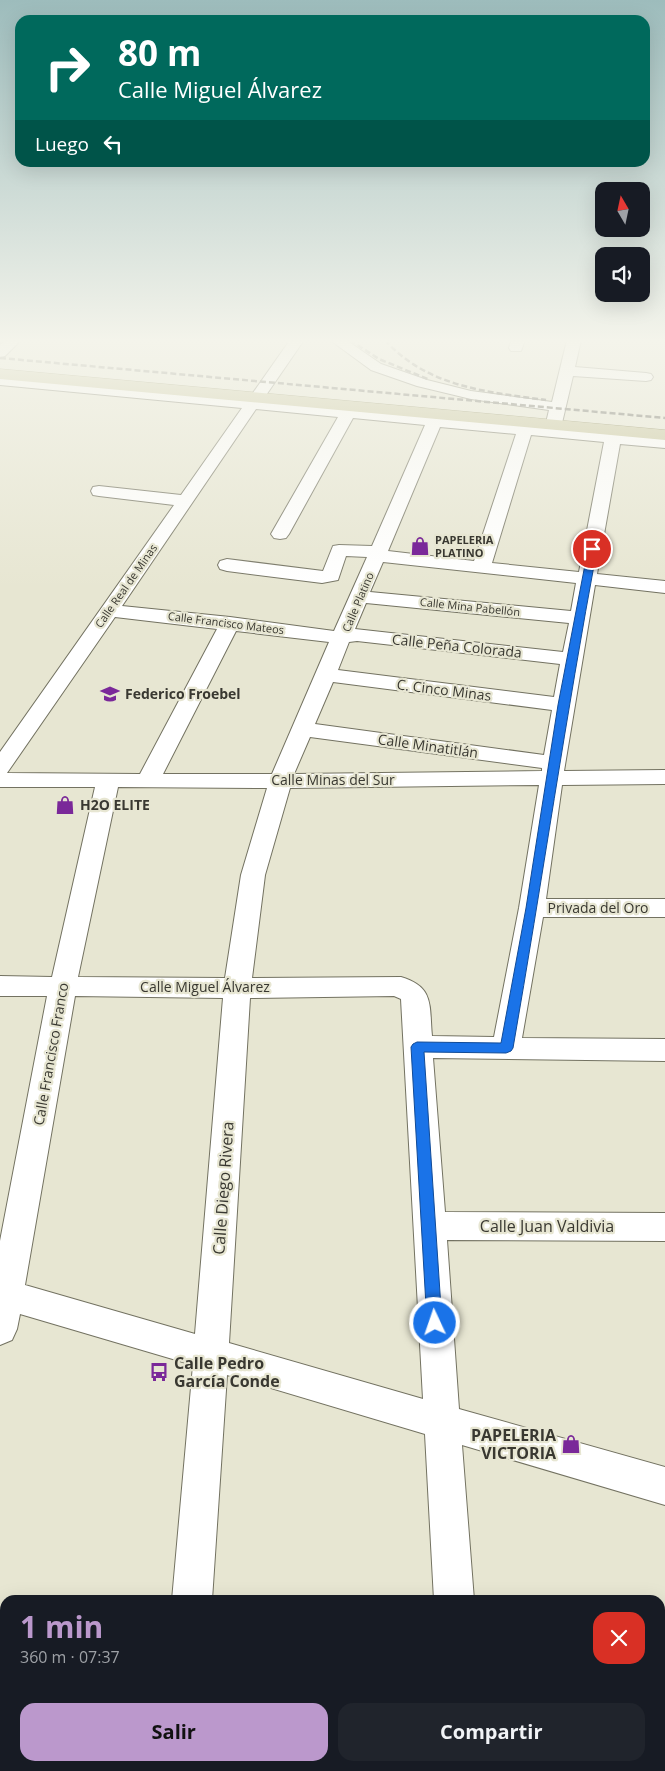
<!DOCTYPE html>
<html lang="es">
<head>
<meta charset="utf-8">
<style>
	:root { --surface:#171b24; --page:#20242c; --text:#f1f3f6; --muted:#9ea1a6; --accent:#bb98cc }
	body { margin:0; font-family:"Open Sans",sans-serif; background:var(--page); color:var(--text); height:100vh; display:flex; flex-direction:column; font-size:19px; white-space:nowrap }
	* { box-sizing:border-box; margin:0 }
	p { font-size:16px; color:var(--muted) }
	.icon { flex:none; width:28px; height:28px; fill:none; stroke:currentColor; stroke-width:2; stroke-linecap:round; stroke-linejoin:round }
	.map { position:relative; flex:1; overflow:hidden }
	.panel { position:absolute; left:0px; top:1595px; width:665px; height:176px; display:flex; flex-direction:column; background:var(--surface); border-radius:15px 15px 0 0; box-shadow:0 5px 20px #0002 }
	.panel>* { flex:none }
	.guide { position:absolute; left:15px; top:15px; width:635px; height:152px; border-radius:15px; box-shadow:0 5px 20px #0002; background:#00695c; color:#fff; overflow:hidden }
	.needle { width:32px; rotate:351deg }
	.buttons { position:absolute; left:595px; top:182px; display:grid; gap:10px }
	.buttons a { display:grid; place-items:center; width:55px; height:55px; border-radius:10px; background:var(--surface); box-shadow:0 5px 20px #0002; font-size:25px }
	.pin { position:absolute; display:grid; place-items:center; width:42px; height:42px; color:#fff; margin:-21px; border:2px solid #fff; border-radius:50%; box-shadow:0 1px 5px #0007 }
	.me { position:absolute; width:55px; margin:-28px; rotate:357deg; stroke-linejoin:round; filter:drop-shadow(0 0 4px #0008) }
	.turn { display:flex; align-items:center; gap:18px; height:105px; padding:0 20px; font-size:22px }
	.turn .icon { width:65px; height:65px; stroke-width:2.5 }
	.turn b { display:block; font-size:35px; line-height:42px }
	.then { display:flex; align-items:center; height:48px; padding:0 20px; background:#0003; gap:10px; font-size:19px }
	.round { display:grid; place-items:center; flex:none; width:52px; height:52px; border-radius:15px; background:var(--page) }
	.overview { display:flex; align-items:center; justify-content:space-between; height:85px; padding:0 20px }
	h1 { font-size:30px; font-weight:700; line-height:38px; color:var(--accent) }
	.primary-button { display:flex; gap:10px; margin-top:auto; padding:10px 20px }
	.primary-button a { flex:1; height:58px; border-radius:15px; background:var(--accent); color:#111; font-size:20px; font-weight:700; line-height:58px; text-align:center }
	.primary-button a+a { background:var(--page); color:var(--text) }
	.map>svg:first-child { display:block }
</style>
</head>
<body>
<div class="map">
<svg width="665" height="1771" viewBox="0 0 665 1771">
	<rect width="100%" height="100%" fill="#e7e6d2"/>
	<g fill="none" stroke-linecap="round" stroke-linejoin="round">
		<!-- minor casing -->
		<g stroke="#737261" stroke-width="2">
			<g id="minor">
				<polygon points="6,340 21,340 5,356 0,357 0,345"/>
				<path d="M290,340h14l-42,61 403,37v10l-45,-4 -23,130 68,7v12l-70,-8 -31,186 101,-1v14l-103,1 -16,114h119v18h-122l-21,121 143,1v22l-232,-3 12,154 220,1v28l-218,-1 12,169 206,58v38l-203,-60 12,155h-40l-9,-166 -198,-59 -15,225h-40l21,-235 -173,-51 -3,15 -5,11 -12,5v-104l47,-245h-47v-20l52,1 43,-190h-95v-35l174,-247 -75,-9 -6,-1 -2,-4 2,-4 6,-1 82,9 61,-87 -242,-23v-8l248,23zM256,409l82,8 -67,117 3,4 6,1 6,-1 3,-4 64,-116 72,7 -53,121 -33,-1 -6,1 -10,25 -96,-12 -7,2 -2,4 2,4 7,2 95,12 16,-3 8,-24 21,1 -33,74 -104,-14 -108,-11zM440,427l76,7 -42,127 -86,-10zM531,435l73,7 -25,130 -87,-9zM383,562l193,21 -5,28 -201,-19zM366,603l203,20 -6,29 -208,-23zM115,617l102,12 -77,145 -133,-1zM236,631l93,11 -57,132h-109zM357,641l203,23 -6,33 -216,-27 11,-28zM333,682l219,28 -8,45 -229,-31zM310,737l232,31v3l-248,3zM539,785l-20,123 -25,129 -62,-1c-3,-30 3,-49 -31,-59l-149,1 13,-103 25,-87zM118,787l149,1 -26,87 -16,103 -147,-1zM75,996l148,2 -28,336 -170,-49zM394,996l7,3 22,400 -194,-56 21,-345z"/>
				<polygon points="330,340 346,340 381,364 427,380 471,391 552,402 567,340 581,340 575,367 646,373 651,374 653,377 651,380 646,381 573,376 562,423 559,426 549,426 546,423 549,410 471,399 417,386 371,370"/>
				<polygon points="511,340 525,340 521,351 511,351 509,348"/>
				<polygon points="157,1766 200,1766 200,1771 156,1771"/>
				<rect x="444" y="1766" width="44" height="5"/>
			</g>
		</g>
		<!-- major casing -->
		<g stroke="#7b7745" stroke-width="1">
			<polygon id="major" points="0,369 665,430 665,440 0,379"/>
		</g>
		<!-- minor -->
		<use href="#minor" fill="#fff" fill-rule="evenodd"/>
		<!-- major -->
		<use href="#major" fill="#c5c296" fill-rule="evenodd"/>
		<!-- rail -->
		<g stroke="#65645a" stroke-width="2.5" stroke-dasharray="6 3" stroke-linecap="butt">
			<polyline points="350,340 379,359 430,380"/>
			<path d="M385,340c42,47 102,52 161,60"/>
			<polyline points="0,358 665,418"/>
		</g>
	</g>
	<!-- sky -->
	<linearGradient id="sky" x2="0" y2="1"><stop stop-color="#9dbcbc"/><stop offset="0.58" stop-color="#f4f4eb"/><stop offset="1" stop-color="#f4f4eb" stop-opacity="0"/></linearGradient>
	<rect width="665" height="588" fill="url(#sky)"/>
	<!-- route -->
	<path fill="#1a73e8" stroke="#114b97" d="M592,547l5,2c-31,166 -55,333 -84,499l-2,3 -5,2 -82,-1 18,271 -2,5 -5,2 -6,-2 -2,-5 -16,-276 2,-3 4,-2 84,1 25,-135 32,-203 30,-156z"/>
	<!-- icons -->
	<defs>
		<g id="shop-bare" transform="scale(1.5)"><path d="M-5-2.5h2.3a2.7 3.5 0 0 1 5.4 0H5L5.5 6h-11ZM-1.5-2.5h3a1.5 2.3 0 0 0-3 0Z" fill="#7a2899" stroke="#e7e6d2" stroke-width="2.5" paint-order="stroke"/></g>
		<g id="school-bare" transform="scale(1.5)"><path d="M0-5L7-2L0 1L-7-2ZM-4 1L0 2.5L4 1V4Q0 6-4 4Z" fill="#7a2899" stroke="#e7e6d2" stroke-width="2.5" paint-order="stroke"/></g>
		<g id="bus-bare" transform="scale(1.5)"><path d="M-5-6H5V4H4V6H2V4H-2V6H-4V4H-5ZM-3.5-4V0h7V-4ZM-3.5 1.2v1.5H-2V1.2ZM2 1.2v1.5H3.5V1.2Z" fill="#7a2899" stroke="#e7e6d2" stroke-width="2.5" paint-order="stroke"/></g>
	</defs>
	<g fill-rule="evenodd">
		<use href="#shop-bare" x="420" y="546"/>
		<use href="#school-bare" x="110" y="694"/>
		<use href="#shop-bare" x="65" y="805"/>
		<use href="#bus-bare" x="159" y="1372"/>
		<use href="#shop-bare" x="571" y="1444"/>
	</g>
	<g text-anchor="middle" stroke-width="4.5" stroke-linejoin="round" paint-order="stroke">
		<!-- far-poi labels -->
		<g font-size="11" font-weight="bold" fill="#393831" stroke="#e7e6d2" text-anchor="start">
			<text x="435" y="544">PAPELERIA<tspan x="435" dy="13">PLATINO</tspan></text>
		</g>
		<!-- far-street labels -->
		<g font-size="11" fill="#393831" stroke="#e7e6d2">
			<text transform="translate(126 586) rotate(-55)" y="4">Calle Real de Minas</text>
			<text transform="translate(358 602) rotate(-67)" y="4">Calle Platino</text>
			<text transform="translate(470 607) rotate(6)" y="4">Calle Mina Pabellón</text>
			<text transform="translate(226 623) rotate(7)" y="4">Calle Francisco Mateos</text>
		</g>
		<!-- street labels -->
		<g font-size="14" fill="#393831" stroke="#e7e6d2">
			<text transform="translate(457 646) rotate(6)" y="5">Calle Peña Colorada</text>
			<text transform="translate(444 690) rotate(7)" y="5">C. Cinco Minas</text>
			<text transform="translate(428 746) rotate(8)" y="5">Calle Minatitlán</text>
			<text x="333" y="785">Calle Minas del Sur</text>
			<text x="598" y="913">Privada del Oro</text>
			<text x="205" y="992">Calle Miguel Álvarez</text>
			<text transform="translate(51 1054) rotate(-80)" y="5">Calle Francisco Franco</text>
		</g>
		<!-- poi labels -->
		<g font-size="14" font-weight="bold" fill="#393831" stroke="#e7e6d2" text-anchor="start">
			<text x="125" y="699">Federico Froebel</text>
			<text x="80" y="810">H2O ELITE</text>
		</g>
		<!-- near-street labels -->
		<g font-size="16" fill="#393831" stroke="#e7e6d2">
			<text transform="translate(223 1188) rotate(-86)" y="6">Calle Diego Rivera</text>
			<text x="547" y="1232">Calle Juan Valdivia</text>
		</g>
		<!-- near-poi labels -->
		<g font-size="16" font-weight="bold" fill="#393831" stroke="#e7e6d2" text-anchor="start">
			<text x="174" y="1369">Calle Pedro<tspan x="174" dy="18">García Conde</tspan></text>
			<text x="556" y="1441" text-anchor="end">PAPELERIA<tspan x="556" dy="18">VICTORIA</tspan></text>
		</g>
	</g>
</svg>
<div class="buttons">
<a><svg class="needle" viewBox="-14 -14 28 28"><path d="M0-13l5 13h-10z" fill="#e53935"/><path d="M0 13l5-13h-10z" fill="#9ea1a6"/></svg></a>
<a><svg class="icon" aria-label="sound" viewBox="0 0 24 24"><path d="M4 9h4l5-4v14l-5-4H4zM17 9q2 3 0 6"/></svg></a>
</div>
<div class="pin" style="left:592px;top:549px;background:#d93025"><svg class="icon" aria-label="arrive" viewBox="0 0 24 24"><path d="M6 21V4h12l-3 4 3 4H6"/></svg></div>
<svg class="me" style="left:435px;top:1323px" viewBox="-20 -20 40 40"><circle r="17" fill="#1a73e8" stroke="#fff" stroke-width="3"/><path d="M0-11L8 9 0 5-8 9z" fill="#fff"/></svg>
<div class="guide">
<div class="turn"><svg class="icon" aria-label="right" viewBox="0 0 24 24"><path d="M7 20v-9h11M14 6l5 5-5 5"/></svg><div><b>80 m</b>Calle Miguel Álvarez</div></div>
<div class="then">Luego<svg class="icon" aria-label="left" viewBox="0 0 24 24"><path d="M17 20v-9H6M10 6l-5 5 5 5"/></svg></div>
</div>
<section class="panel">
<div class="overview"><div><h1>1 min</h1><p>360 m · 07:37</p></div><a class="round" style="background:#d93025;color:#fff"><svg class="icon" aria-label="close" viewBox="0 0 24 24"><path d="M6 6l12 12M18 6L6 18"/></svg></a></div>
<div class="primary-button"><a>Salir</a><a>Compartir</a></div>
</section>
</div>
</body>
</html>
